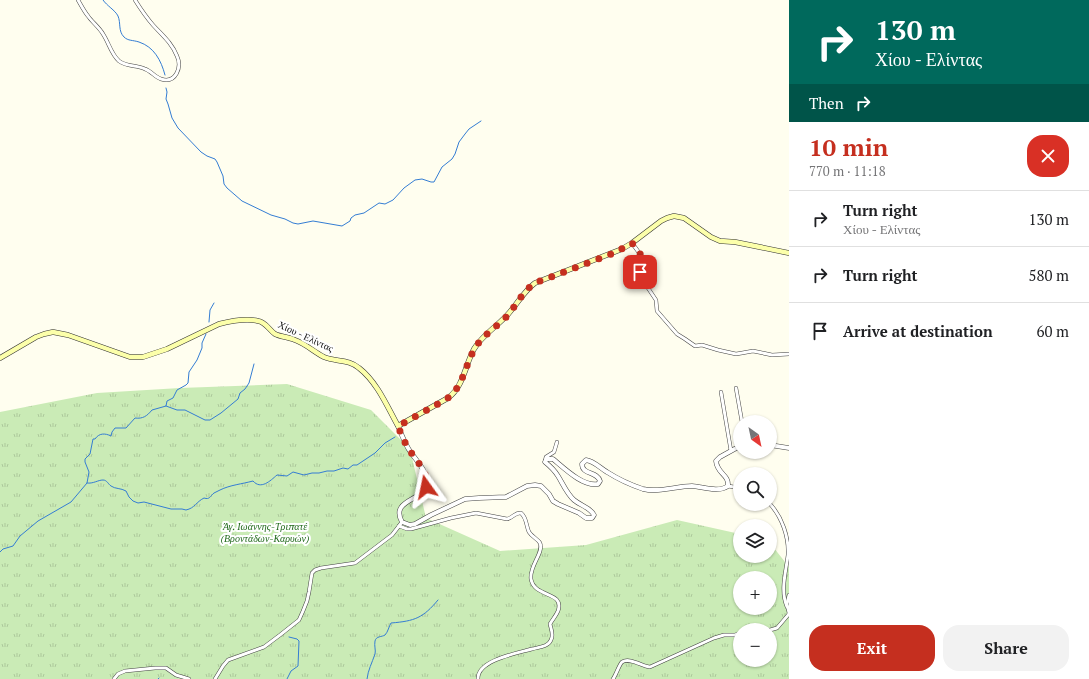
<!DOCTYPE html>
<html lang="en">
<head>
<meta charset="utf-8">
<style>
	:root { --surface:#fff; --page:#f2f2f2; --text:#202124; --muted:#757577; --line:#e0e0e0; --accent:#c52f1f }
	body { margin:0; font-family:"PT Serif",serif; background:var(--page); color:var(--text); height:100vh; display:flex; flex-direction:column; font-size:15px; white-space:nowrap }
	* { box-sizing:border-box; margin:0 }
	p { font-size:13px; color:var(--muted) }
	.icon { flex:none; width:22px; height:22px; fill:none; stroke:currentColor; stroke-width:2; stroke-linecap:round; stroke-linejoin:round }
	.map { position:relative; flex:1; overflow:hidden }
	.side { display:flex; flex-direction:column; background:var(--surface); width:300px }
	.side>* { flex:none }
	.guide { background:#00695c; color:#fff; overflow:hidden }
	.needle { width:26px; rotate:147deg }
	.fabs { position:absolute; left:733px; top:415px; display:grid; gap:8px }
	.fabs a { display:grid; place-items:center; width:44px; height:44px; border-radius:50%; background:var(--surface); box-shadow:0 1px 3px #0004; font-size:20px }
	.pin { position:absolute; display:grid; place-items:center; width:34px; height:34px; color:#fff; margin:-17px; border-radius:8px; box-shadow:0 2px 6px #0006 }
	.me { position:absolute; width:44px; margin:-22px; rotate:348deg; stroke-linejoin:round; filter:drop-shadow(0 0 3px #0008) }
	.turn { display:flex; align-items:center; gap:14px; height:84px; padding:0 20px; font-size:18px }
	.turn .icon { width:52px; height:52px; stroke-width:2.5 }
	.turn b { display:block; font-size:28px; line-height:34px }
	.then { display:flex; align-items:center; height:38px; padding:0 20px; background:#0003; gap:8px; font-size:15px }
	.round { display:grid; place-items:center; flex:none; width:42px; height:42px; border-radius:16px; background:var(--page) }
	.summary { display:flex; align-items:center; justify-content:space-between; height:68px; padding:0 20px }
	h1 { font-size:24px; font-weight:600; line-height:30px; color:var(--accent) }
	.action { display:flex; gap:8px; margin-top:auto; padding:8px 20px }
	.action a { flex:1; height:46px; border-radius:16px; background:var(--accent); color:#fff; font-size:16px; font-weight:600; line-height:46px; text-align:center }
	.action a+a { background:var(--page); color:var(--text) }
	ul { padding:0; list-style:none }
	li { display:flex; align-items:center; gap:12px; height:56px; padding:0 20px; border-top:1px solid var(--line) }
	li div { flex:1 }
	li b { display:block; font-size:15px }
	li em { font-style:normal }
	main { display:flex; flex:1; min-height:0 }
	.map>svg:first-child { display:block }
</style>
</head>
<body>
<main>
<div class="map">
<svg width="789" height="679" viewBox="0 0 789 679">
	<defs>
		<pattern id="park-tufts" width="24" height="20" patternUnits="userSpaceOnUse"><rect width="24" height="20" fill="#caebb6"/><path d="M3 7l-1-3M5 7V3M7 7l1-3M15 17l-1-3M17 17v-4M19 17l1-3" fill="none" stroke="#acc89b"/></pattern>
	</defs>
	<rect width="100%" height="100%" fill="#fffeef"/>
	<!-- park -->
	<path fill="url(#park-tufts)" fill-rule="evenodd" d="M287,384l84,26 39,39 16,69 74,33 86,-6 91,-25 63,14v22h30v-13l19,24v112h-789v-267l97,-19 83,-5zM740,578h30v30h-30zM740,630h30v30h-30z"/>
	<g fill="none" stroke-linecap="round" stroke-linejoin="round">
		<!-- stream -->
		<g stroke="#347dd3" stroke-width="1">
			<path d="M103,0c4,6 12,10 15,16 3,7 0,15 6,21 4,4 9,3 15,5 15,5 22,18 26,33"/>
			<polyline points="166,88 167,92 166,99 168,104 172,118 178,128 201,152 207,156 215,159 217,162 223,176 224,184 227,188 242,201 271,215 285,219 293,223 298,224 313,221 342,226 350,221 351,218 355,215 364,213 379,203 385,204 393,200 404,188 415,180 422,179 431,182 434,182 442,167 452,159 455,154 459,142 465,134 469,129 481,121"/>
			<polyline points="209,322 210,310 214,303"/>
			<polyline points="166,406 177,410 185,410 205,420 210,420 221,413 238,399 240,393 245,389 249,383 254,364"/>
			<path d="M87,483c6,1 11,-3 16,-3 4,0 5,4 8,6 4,3 10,2 15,5l3,6 4,4 5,2 6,-1 27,7h11l4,1c9,-2 10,-8 18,-12 6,2 6,-2 10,-5 2,-1 4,-2 6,-3 10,-5 22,-6 33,-9 8,9 17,0 24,-6l10,1 6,-4 11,3 8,-2h7l8,-2h7l9,-3 5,1 5,-4h4l18,-12 10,-10 10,-6"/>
			<path d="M0,552l3,-3 10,-3 7,-10 18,-15 33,-19 16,-19 2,-11 -4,-10v-3l5,-5 3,-15h2c4,-6 10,-6 16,-3l1,-4 3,-4h11l9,-10c8,1 12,-2 17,-8l14,-4 1,-5 6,-3 4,-8 9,-5 2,-2 1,-11 8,-12 5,-12v-5l4,-9"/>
			<polyline points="158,679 159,678"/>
			<polyline points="287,679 291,671 298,666 299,641 297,639 289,637"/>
			<path d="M367,679c1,-9 5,-16 8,-25 1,-4 -1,-8 0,-13 1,-5 7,-4 10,-6 3,-3 4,-9 6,-12 24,-2 32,-5 47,-23"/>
		</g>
		<!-- minor casing -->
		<g stroke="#414141" stroke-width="4">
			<g id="minor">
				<path d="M78,0c3,5 6,11 10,16 4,6 11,11 15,18 6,9 8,20 16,27 8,6 18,4 26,8 6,2 10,8 16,10 15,5 21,-12 16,-23 -5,-13 -15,-21 -24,-31 -7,-8 -13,-17 -18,-25"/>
				<polyline points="632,243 640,254 640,274 644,282 656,300 657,311 677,334 685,339 695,346 702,345 718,350 736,354 742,353 753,351 772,355 789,354"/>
				<polyline points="736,388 742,422"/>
				<polyline points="721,392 731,451"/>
				<polyline points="545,461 546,457 554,452 557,442"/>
				<polyline points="728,486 740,488"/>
				<path d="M770,504c12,13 19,33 18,51 -2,17 -8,35 -1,52"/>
				<path d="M402,522l-3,4 8,3h4l40,-11 25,-5 31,6c6,-1 8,-7 14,-6 6,5 5,13 8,19 3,5 9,7 11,11 4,10 -11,23 -9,36 3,19 34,12 27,32 -2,5 -6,9 -8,13 1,5 4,11 1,16 -3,7 -12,7 -19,9 -14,4 -55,11 -54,30"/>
				<polyline points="789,595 787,604 789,613"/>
				<polyline points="770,630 777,628 789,614"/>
				<polyline points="114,679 118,674 125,671 155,668 166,668 176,675 189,679"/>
				<polyline points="215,679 223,666 228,660 264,647 280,635 299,620 303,611 307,601 309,592 312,573 315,570 321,568 355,563 392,535 399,526"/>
				<path d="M613,679c3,-4 6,-14 9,-17 8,-5 21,5 28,5l64,-29 10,-3h11l5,-2"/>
			</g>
		</g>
		<!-- tertiary casing -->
		<g stroke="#414141" stroke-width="5">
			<g id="tertiary">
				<path d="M398,426c3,7 6,15 10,22 6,11 22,24 18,38 -4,15 -36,14 -24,36l8,3 5,-1 16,-9 34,-16 14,-1 27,-1 21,-11 8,-1 6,1 8,8 4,7 5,3 21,9 7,5h6l2,-3c-4,-8 -13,-9 -20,-15 -7,-6 -11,-16 -16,-24 -3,-5 -8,-10 -13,-14l2,-3h6c11,9 30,28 45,25l2,-3c-3,-10 -18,-6 -18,-17l4,-4c8,1 14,8 21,12 11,7 24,13 36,17 16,4 33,-3 49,-3 12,1 26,7 36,0 1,-12 -11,-12 -12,-25l4,-4 20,-11"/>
				<polyline points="770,445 789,448"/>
			</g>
		</g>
		<!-- secondary casing -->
		<g stroke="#303030" stroke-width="5.5">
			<path id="secondary" d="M0,358l36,-21 8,-3 9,-2 15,3 62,22h13l24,-8 52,-25c12,-3 27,-6 39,-3 8,1 11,9 17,13 6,3 14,3 20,6 11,4 19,12 29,17 12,5 25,2 35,11 18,14 28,38 39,58l50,-28c16,-12 17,-33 26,-49 9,-15 24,-23 35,-36 9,-10 15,-22 26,-30l87,-34 10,-6 29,-22 6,-3 7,-2 10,2 27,19 9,4 15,1 54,11"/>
		</g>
		<!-- minor -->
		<use href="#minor" stroke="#fff" stroke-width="3"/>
		<!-- tertiary -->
		<use href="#tertiary" stroke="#fff" stroke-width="4"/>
		<!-- secondary -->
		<use href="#secondary" stroke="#fcffaa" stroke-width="4.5"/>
	</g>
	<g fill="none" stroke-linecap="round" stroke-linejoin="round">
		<!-- route -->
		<path stroke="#c52f1f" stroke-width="7" stroke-dasharray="0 12.6" d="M426,487c3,-16 -10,-25 -17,-38 -5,-7 -8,-15 -11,-23 13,-7 27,-15 40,-22 5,-3 11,-6 15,-11 11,-12 13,-29 21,-43 8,-15 23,-23 34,-35 9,-11 15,-24 27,-32l79,-30 18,-10 9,12 -1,17"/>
	</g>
	<g text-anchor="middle" stroke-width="4" stroke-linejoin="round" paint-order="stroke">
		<!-- street labels -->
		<g font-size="10" fill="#0e0e0e" stroke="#fff">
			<text transform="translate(306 336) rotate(25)" y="4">Χίου - Ελίντας</text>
		</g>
		<!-- park labels -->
		<g font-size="10" font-style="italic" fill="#20691b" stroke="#fff">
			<text x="265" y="530">Άγ. Ιωάννης-Τριπατέ<tspan x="265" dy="12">(Βροντάδων-Καρυών)</tspan></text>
		</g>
	</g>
</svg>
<div class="fabs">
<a><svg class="needle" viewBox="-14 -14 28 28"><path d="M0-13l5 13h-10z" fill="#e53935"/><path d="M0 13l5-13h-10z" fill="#757577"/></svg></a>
<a><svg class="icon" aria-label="search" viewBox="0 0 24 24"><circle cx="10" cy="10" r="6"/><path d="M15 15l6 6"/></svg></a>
<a><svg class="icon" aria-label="layers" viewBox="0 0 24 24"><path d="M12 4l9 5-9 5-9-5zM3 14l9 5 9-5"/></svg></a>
<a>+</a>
<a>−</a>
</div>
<div class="pin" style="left:640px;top:272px;background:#d93025"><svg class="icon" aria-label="arrive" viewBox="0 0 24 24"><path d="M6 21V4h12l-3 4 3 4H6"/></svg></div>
<svg class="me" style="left:426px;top:487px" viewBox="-20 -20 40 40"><path d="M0-17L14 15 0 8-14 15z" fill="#c52f1f" stroke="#fff" stroke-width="4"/></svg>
</div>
<section class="side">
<div class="guide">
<div class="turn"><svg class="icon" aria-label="right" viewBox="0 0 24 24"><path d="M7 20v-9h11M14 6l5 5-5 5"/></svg><div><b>130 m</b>Χίου - Ελίντας</div></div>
<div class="then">Then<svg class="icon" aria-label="right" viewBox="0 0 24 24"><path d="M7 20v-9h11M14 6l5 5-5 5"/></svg></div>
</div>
<div class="summary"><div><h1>10 min</h1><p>770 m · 11:18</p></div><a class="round" style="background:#d93025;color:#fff"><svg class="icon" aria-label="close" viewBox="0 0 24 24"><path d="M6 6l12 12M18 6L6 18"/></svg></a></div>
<ul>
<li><svg class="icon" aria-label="right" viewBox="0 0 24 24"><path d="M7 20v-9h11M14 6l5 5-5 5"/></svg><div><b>Turn right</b><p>Χίου - Ελίντας</p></div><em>130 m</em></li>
<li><svg class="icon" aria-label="right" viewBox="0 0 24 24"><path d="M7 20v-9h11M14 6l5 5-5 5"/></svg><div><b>Turn right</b></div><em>580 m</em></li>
<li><svg class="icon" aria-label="arrive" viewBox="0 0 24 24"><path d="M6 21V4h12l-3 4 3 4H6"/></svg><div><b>Arrive at destination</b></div><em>60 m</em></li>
</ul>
<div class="action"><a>Exit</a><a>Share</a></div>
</section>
</main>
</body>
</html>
